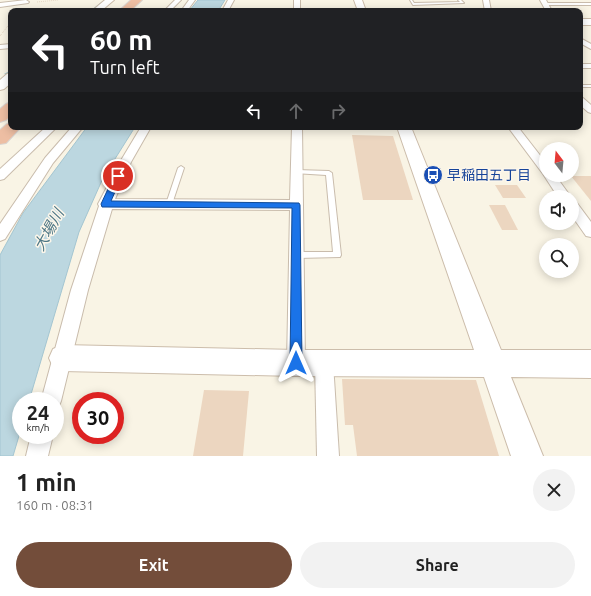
<!DOCTYPE html>
<html lang="en">
<head>
<meta charset="utf-8">
<style>
	:root { --surface:#fff; --page:#f2f2f2; --text:#222; --muted:#767676; --accent:#734d3a }
	body { margin:0; font-family:Ubuntu,"Noto Sans JP",sans-serif; background:var(--page); color:var(--text); height:100vh; display:flex; flex-direction:column; font-size:15px; white-space:nowrap }
	* { box-sizing:border-box; margin:0 }
	p { font-size:13px; color:var(--muted) }
	.icon { flex:none; width:22px; height:22px; fill:none; stroke:currentColor; stroke-width:2; stroke-linecap:round; stroke-linejoin:round }
	.map { position:relative; height:456px; overflow:hidden }
	.sheet { display:flex; flex-direction:column; background:var(--surface); flex:1 }
	.sheet>* { flex:none }
	.banner { position:absolute; left:8px; top:8px; width:575px; height:122px; border-radius:8px; box-shadow:0 2px 10px #0003; background:#202124; color:#fff; overflow:hidden }
	.needle { width:26px; rotate:344deg }
	.controls { position:absolute; left:539px; top:142px; display:grid; gap:8px }
	.controls a { display:grid; place-items:center; width:40px; height:40px; border-radius:50%; background:var(--surface); box-shadow:0 2px 10px #0003; font-size:20px }
	.speed { position:absolute; left:12px; top:392px; display:flex; gap:8px; font-size:20px; font-weight:700; text-align:center }
	.speed>* { display:grid; place-content:center; width:52px; height:52px; border-radius:50%; background:var(--surface); box-shadow:0 2px 10px #0003; line-height:1 }
	.speed small { font-size:10px; font-weight:400 }
	.speed .limit { border:6px solid #d22; background:#fff; color:#111 }
	.pin { position:absolute; display:grid; place-items:center; width:34px; height:34px; color:#fff; margin:-17px; border:2px solid #fff; border-radius:50%; box-shadow:0 1px 4px #0007 }
	.me { position:absolute; width:44px; margin:-22px; rotate:0deg; stroke-linejoin:round; filter:drop-shadow(0 0 3px #0008) }
	.turn { display:flex; align-items:center; gap:14px; height:84px; padding:0 16px; font-size:18px }
	.turn .icon { width:52px; height:52px; stroke-width:2.5 }
	.turn b { display:block; font-size:28px; line-height:34px }
	.lanes { display:flex; align-items:center; height:38px; padding:0 16px; background:#0003; justify-content:center; gap:20px; direction:ltr }
	.lanes .off { opacity:.35 }
	.round { display:grid; place-items:center; flex:none; width:42px; height:42px; border-radius:21px; background:var(--page) }
	.overview { display:flex; align-items:center; justify-content:space-between; height:68px; padding:0 16px }
	h1 { font-size:24px; font-weight:600; line-height:30px }
	.cta { display:flex; gap:8px; margin-top:auto; padding:8px 16px }
	.cta a { flex:1; height:46px; border-radius:24px; background:var(--accent); color:#fff; font-size:16px; font-weight:600; line-height:46px; text-align:center }
	.cta a+a { background:var(--page); color:var(--text) }
	.map>svg:first-child { display:block }
</style>
</head>
<body>
<div class="map">
<svg width="591" height="456" viewBox="0 0 591 456">
	<rect width="100%" height="100%" fill="#f9f4e5"/>
	<!-- water -->
	<g fill="#bcd7e0" stroke="#a3c5d1">
		<polygon points="198,0 225,0 218,11 189,11"/>
		<polygon points="87,127 135,127 103,178 79,232 29,401 21,401 21,429 13,456 0,456 0,255 23,213"/>
	</g>
	<g fill="none" stroke-linecap="round" stroke-linejoin="round">
		<!-- stream -->
		<g fill="#a3c5d1" fill-rule="evenodd">
			<polygon points="104,0 106,0 92,11 90,11"/>
			<polygon points="11,70 11,72 7,75 4,74"/>
		</g>
	</g>
	<!-- building -->
	<g fill="#ecd6c0">
		<polygon points="352,135 393,136 413,200 363,200"/>
		<polygon points="571,176 591,176 591,201"/>
		<polygon points="495,185 517,185 526,198 503,198"/>
		<polygon points="489,205 505,205 518,230 502,230"/>
		<polygon points="342,379 476,380 499,456 357,456 353,425 345,425"/>
		<polygon points="204,390 249,391 243,456 193,456"/>
	</g>
	<g fill="none" stroke-linecap="round" stroke-linejoin="round">
		<!-- lane casing -->
		<g stroke="#c9bcac" stroke-width="2">
			<g id="lane">
				<polygon points="410,0 412,0 414,3 460,2 458,0 461,0 464,3 413,5"/>
				<polygon points="545,3 591,3 591,5 544,5"/>
				<rect x="580" y="85" width="11" height="2"/>
				<polygon points="181,166 184,168 172,204 169,206 167,206 166,204 178,168"/>
				<polygon points="296,170 329,171 332,173 341,255 340,257 297,258 294,257 293,255 294,253 297,252 333,252 326,175 294,173 293,172 294,171"/>
			</g>
		</g>
		<!-- street casing -->
		<g stroke="#c9bcac" stroke-width="2">
			<g id="street">
				<polygon points="26,0 29,2 28,3 0,7 0,3"/>
				<polygon points="175,0 181,0 170,11 164,11"/>
				<polygon points="189,0 195,0 187,11 181,11"/>
				<polygon points="228,0 234,0 228,11 222,11"/>
				<rect x="294" y="0" width="6" height="11"/>
				<polygon points="483,0 489,0 491,11 485,11"/>
				<polygon points="540,0 546,0 552,11 546,11"/>
				<polygon points="580,38 591,44 591,49 580,43"/>
				<polygon points="11,44 11,48 0,49 0,45"/>
				<rect x="580" y="64" width="11" height="4"/>
				<polygon points="580,97 583,98 591,105 591,113 588,112 580,105"/>
				<polygon points="46,127 57,127 4,179 0,180 0,169"/>
				<polygon points="72,127 83,127 53,163 5,239 0,241 0,224 45,158"/>
				<polygon points="141,127 151,127 131,162 115,199 290,200 292,127 302,127 305,363 303,370 296,372 289,370 287,363 290,210 112,209 88,290 61,401 58,408 55,409 55,401 41,401 71,290 99,206 98,204 120,162"/>
				<polygon points="508,127 518,127 546,163 546,175 555,175 571,197 558,197 543,174"/>
				<polygon points="572,201 577,203 591,222 591,237 586,236 572,216"/>
				<polygon points="324,354 331,356 333,363 339,456 317,456 315,363 317,356"/>
				<polygon points="31,435 53,435 48,456 26,456"/>
			</g>
		</g>
		<!-- secondary casing -->
		<g stroke="#ccbdab" stroke-width="2">
			<g id="secondary">
				<polygon points="105,0 114,0 101,11 92,11"/>
				<polygon points="354,0 362,0 366,11 358,11"/>
				<rect x="580" y="19" width="11" height="6"/>
				<polygon points="11,73 11,83 4,89 0,90 0,80 7,74"/>
				<polygon points="397,127 411,127 501,350 591,350 591,378 511,377 543,456 511,456 484,377 296,376 62,371 53,367 49,358 53,349 62,345 296,350 474,350"/>
			</g>
		</g>
		<!-- highway casing -->
		<g stroke="#dad5d1" stroke-width="2">
			<g id="highway">
				<polygon points="131,0 142,0 130,11 119,11"/>
				<polygon points="11,102 11,115 6,120 0,122 0,109 6,104"/>
				<polygon points="11,123 11,127 21,127 6,143 0,144 0,130 7,124"/>
			</g>
		</g>
		<!-- path -->
		<g stroke="#d0b9a3" stroke-width="1" stroke-dasharray="0.5 1.5" stroke-linecap="butt">
			<polyline points="37,2 58,0"/>
			<polyline points="0,36 11,22"/>
		</g>
		<!-- lane -->
		<use href="#lane" fill="#fff" fill-rule="evenodd"/>
		<!-- street -->
		<use href="#street" fill="#fff" fill-rule="evenodd"/>
		<!-- secondary -->
		<use href="#secondary" fill="#fff" fill-rule="evenodd"/>
		<!-- highway -->
		<use href="#highway" fill="#edbea3" fill-rule="evenodd"/>
	</g>
	<!-- route -->
	<polygon fill="#1a73e8" stroke="#114b97" points="118,173 122,176 111,201 299,203 300,205 302,363 300,367 296,369 292,367 290,363 292,208 102,207 101,204 114,176"/>
	<!-- icons -->
	<defs>
		<g id="bus-disc" transform="scale(1)"><circle r="9.5" fill="#1a4fb4" stroke="#fdf7eb"/><path d="M-5-6H5V4H4V6H2V4H-2V6H-4V4H-5ZM-3.5-4V0h7V-4ZM-3.5 1.2v1.5H-2V1.2ZM2 1.2v1.5H3.5V1.2Z" fill="#fff"/></g>
	</defs>
	<g fill-rule="evenodd">
		<use href="#bus-disc" x="433" y="175"/>
	</g>
	<g text-anchor="middle" stroke-width="3" stroke-linejoin="round" paint-order="stroke">
		<!-- transit labels -->
		<g font-size="14" fill="#164399" stroke="#fdf7eb" text-anchor="start">
			<text x="447" y="180">早稲田五丁目</text>
		</g>
		<!-- water labels -->
		<g font-size="15" font-style="italic" fill="#4d7786" stroke="#fdf7eb">
			<text transform="translate(49 230) rotate(-61)" y="5">大場川</text>
		</g>
	</g>
</svg>
<div class="controls">
<a><svg class="needle" viewBox="-14 -14 28 28"><path d="M0-13l5 13h-10z" fill="#e53935"/><path d="M0 13l5-13h-10z" fill="#767676"/></svg></a>
<a><svg class="icon" aria-label="sound" viewBox="0 0 24 24"><path d="M4 9h4l5-4v14l-5-4H4zM17 9q2 3 0 6"/></svg></a>
<a><svg class="icon" aria-label="search" viewBox="0 0 24 24"><circle cx="10" cy="10" r="6"/><path d="M15 15l6 6"/></svg></a>
</div>
<div class="speed"><div>24<small>km/h</small></div><div class="limit">30</div></div>
<div class="pin" style="left:118px;top:176px;background:#d93025"><svg class="icon" aria-label="arrive" viewBox="0 0 24 24"><path d="M6 21V4h12l-3 4 3 4H6"/></svg></div>
<svg class="me" style="left:296px;top:363px" viewBox="-20 -20 40 40"><path d="M0-17L14 15 0 8-14 15z" fill="#1a73e8" stroke="#fff" stroke-width="4"/></svg>
<div class="banner">
<div class="turn"><svg class="icon" aria-label="left" viewBox="0 0 24 24"><path d="M17 20v-9H6M10 6l-5 5 5 5"/></svg><div><b>60 m</b>Turn left</div></div>
<div class="lanes"><svg class="icon" aria-label="left" viewBox="0 0 24 24"><path d="M17 20v-9H6M10 6l-5 5 5 5"/></svg><svg class="icon off" aria-label="ahead" viewBox="0 0 24 24"><path d="M12 20V5M6 11l6-6 6 6"/></svg><svg class="icon off" aria-label="right" viewBox="0 0 24 24"><path d="M7 20v-9h11M14 6l5 5-5 5"/></svg></div>
</div>
</div>
<section class="sheet">
<div class="overview"><div><h1>1 min</h1><p>160 m · 08:31</p></div><a class="round"><svg class="icon" aria-label="close" viewBox="0 0 24 24"><path d="M6 6l12 12M18 6L6 18"/></svg></a></div>
<div class="cta"><a>Exit</a><a>Share</a></div>
</section>
</body>
</html>
